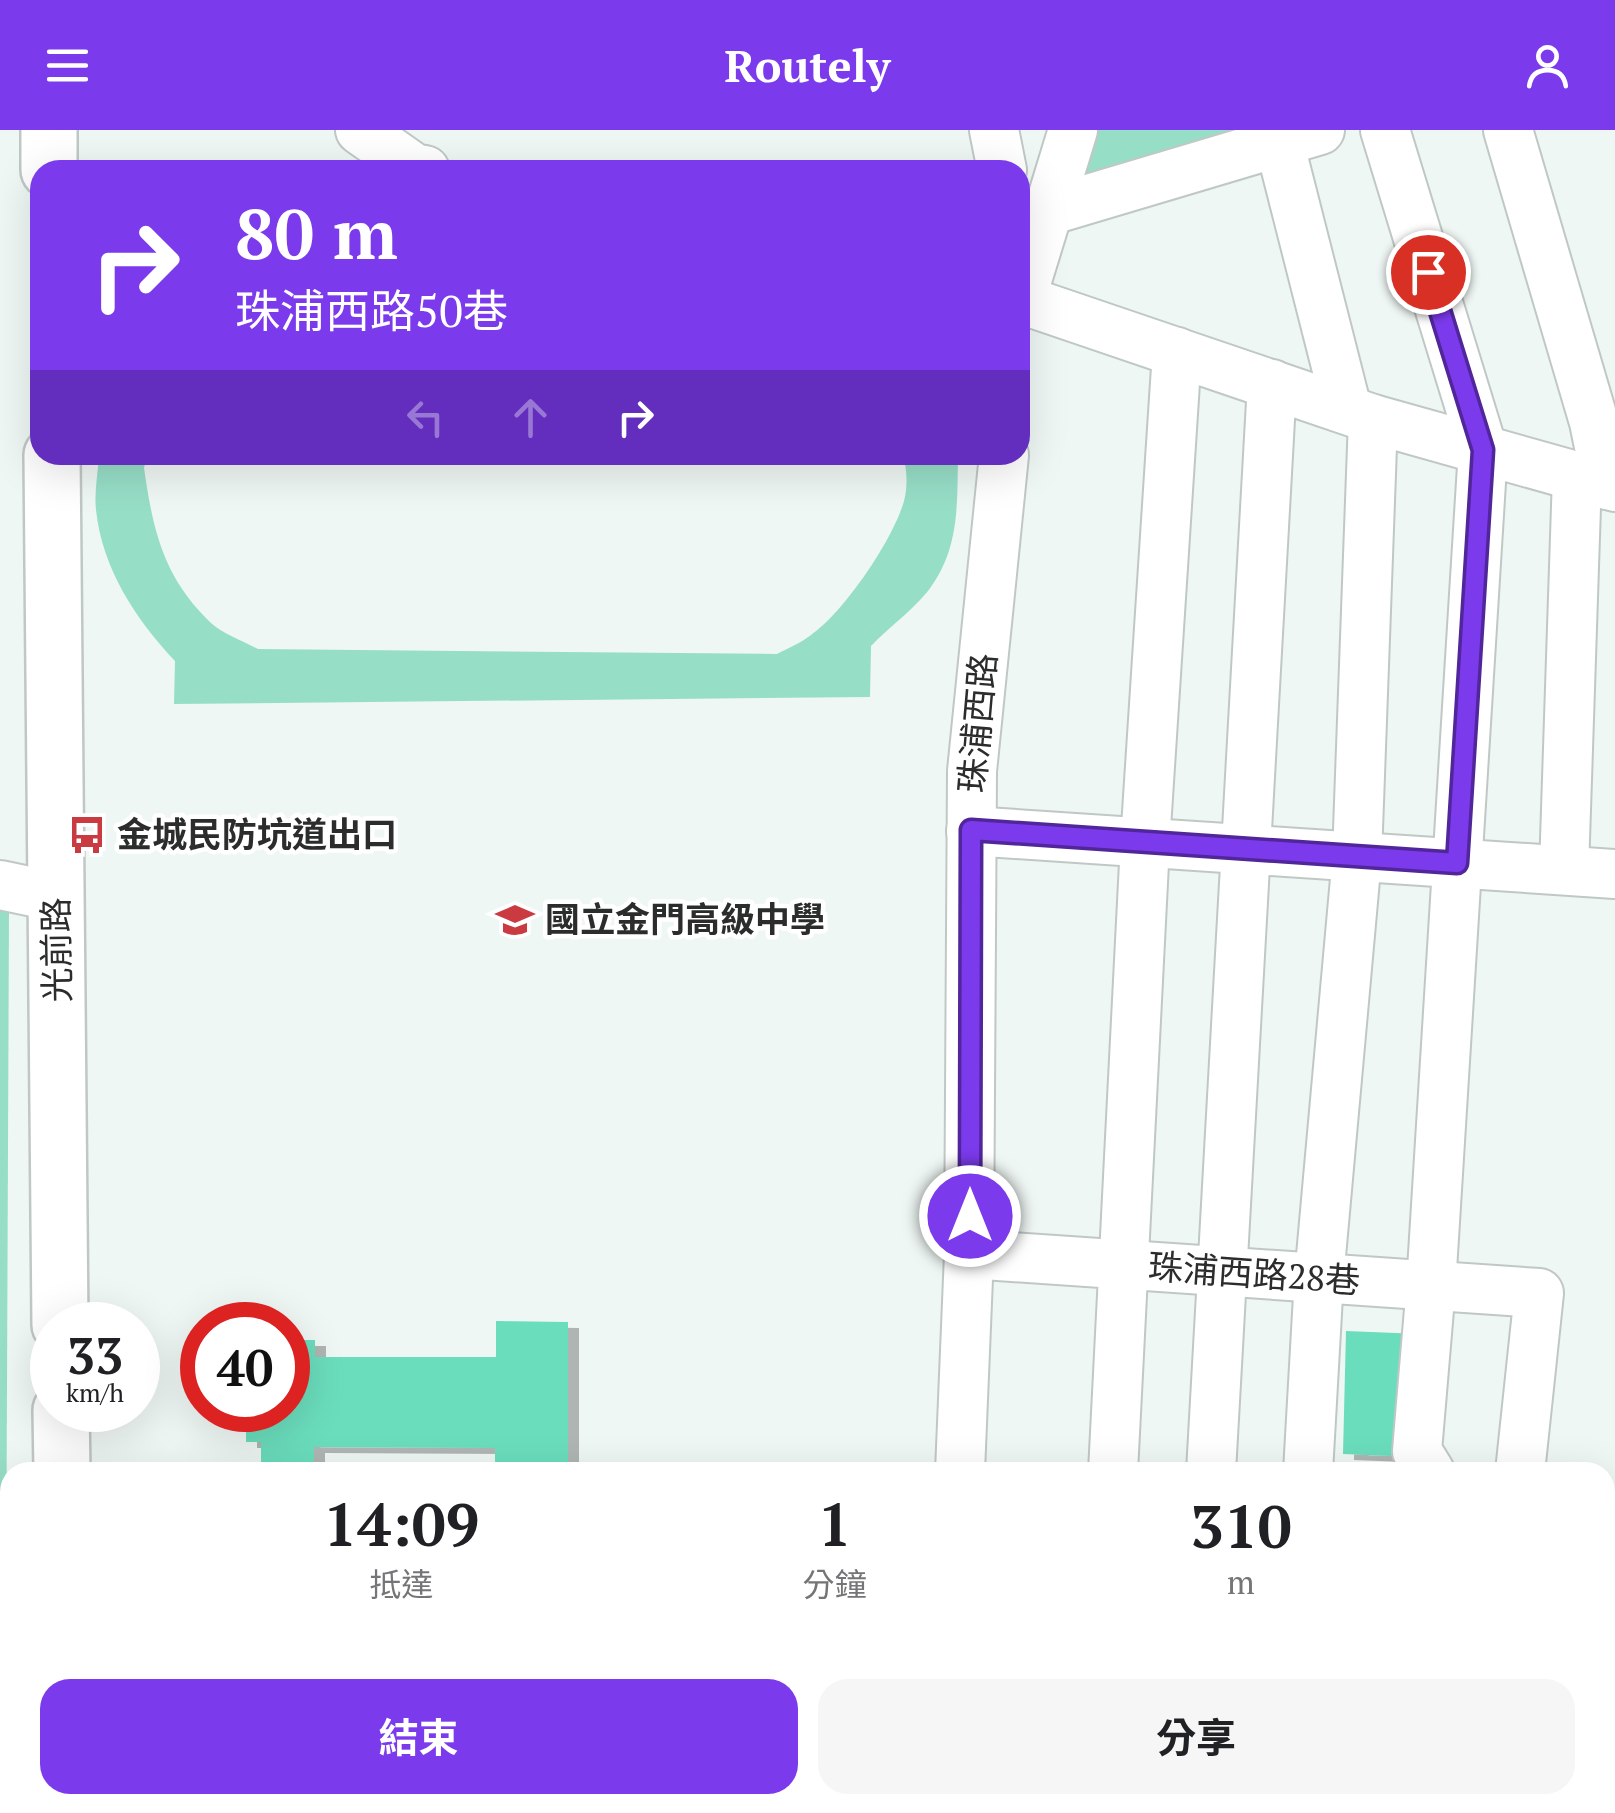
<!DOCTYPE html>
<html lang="zh-TW">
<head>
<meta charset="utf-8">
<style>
	:root { --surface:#fff; --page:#f6f6f6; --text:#202124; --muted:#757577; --accent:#7c3aed }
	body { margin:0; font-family:"PT Serif","Noto Sans TC",serif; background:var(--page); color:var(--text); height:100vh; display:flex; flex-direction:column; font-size:38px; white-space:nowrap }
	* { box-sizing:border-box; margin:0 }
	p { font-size:32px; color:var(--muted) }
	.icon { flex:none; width:55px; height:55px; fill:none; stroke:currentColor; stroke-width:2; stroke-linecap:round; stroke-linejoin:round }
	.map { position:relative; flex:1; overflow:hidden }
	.side { position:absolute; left:0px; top:1332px; width:1615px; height:352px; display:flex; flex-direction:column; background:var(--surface); border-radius:30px 30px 0 0; box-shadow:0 10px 40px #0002 }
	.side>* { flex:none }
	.banner { position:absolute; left:30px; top:30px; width:1000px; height:305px; border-radius:30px; box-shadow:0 10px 40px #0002; background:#7c3aed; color:#fff; overflow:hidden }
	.speed { position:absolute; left:30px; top:1172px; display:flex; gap:20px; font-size:50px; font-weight:700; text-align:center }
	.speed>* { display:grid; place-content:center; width:130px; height:130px; border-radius:50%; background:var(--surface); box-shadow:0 10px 40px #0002; line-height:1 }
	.speed small { font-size:25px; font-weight:400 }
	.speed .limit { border:15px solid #d22; background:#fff; color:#111 }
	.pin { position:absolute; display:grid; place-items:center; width:85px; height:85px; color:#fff; margin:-42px; border:5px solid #fff; border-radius:50%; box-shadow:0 2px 10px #0007 }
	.me { position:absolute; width:110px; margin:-55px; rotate:0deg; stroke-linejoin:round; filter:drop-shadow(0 0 8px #0008) }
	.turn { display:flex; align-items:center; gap:35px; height:210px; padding:0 40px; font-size:45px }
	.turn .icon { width:130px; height:130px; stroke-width:2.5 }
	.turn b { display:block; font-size:70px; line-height:85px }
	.lanes { display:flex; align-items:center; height:95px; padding:0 40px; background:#0003; justify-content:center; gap:50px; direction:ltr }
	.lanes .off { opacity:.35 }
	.eta { display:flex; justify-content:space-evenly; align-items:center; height:170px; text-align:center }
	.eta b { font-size:60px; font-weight:700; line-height:70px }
	.action { display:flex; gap:20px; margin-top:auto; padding:20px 40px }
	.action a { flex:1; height:115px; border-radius:30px; background:var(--accent); color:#fff; font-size:40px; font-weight:700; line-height:115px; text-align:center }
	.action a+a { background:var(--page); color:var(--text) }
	header { display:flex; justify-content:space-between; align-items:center; height:130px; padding:0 40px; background:var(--accent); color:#fff; font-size:45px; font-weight:700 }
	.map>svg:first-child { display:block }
</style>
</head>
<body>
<header><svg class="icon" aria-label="menu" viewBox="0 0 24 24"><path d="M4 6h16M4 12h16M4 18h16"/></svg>Routely<svg class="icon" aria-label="person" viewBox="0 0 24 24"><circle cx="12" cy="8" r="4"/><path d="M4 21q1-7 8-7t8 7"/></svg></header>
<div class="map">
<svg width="1615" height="1683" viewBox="0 0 1615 1683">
	<defs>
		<filter id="shadow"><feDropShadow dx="11" dy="6" stdDeviation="0" flood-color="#0004"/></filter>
	</defs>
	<rect width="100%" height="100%" fill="#eff7f4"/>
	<!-- green -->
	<g fill="#97dec7">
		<polygon points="1089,0 1256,0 1069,62"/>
		<path d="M99,325h48l-3,13c9,62 19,109 67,155 12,11 32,18 47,26l519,5c11,-6 24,-11 34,-19 33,-23 82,-95 93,-134 4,-15 3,-31 -1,-46h55c-1,50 2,94 -30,136 -16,20 -39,36 -57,55l-1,51 -696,7 1,-43c-39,-41 -73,-93 -79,-151 -2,-18 2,-37 3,-55z"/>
		<polygon points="0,779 9,781 6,1494 0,1495"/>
	</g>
	<!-- building -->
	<g fill="#6addbc" filter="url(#shadow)">
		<polygon points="496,1191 568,1192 568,1333 495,1333 495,1318 314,1317 314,1339 261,1339 261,1312 246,1312 246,1280 288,1280 288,1210 315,1210 315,1227 496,1227"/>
		<polygon points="1346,1201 1421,1204 1418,1327 1343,1324"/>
		<polygon points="1352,1675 1374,1675 1376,1683 1355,1683"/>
	</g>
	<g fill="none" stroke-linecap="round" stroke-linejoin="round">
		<!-- minor casing -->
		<g stroke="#c0c8c5" stroke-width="52">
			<g id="minor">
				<polyline points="360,0 414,38 425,40"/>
				<polyline points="994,0 1002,40"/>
				<polyline points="1276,0 1347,279"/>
				<polyline points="1385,0 1483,320 1431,1156 1417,1321 1430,1342"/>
				<polyline points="1508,0 1594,292 1607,355"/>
				<polyline points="1048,81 1320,0"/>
				<polyline points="1020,169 1373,289 1615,357"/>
				<polyline points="1020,173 1073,0"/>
				<polyline points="971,701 1615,744"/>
				<polyline points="1564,740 1577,346"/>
				<polyline points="0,755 57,767"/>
				<polyline points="969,1124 1539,1163 1520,1342"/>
				<polyline points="960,1342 969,1124 972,641 1004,325"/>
				<polyline points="1113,1342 1145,713 1177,222"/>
				<polyline points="1211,1342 1272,254"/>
				<polyline points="1308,1342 1319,1148 1357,727 1373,289"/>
				<polyline points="0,1533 10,1531"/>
				<polyline points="976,1675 978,1683"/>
				<polyline points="1555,1675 1558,1683"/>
			</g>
		</g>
		<!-- major casing -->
		<g stroke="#c0c8c5" stroke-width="60">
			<g id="major">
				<polyline points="49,0 49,40"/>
				<polyline points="52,325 60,1195"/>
				<polyline points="61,1280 62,1342"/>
				<polyline points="69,1675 69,1683"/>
			</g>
		</g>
		<!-- minor -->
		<use href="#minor" stroke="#fff" stroke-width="48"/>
		<!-- major -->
		<use href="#major" stroke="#fff" stroke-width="55"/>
	</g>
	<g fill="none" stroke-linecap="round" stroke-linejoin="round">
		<!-- route casing -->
		<g stroke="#51269a" stroke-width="25">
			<polyline id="route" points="970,1086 971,700 1457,733 1483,320 1428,142"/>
		</g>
		<!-- route -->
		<use href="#route" stroke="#7c3aed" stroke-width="18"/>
	</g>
	<!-- icons -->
	<defs>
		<g id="bus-bare" transform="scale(3)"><path d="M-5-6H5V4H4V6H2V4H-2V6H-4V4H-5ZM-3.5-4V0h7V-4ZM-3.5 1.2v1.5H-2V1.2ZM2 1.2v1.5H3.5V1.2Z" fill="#ca3a41" stroke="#fff" stroke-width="2.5" paint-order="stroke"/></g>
		<g id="school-bare" transform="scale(3)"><path d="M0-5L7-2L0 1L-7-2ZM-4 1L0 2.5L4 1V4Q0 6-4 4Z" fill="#ca3a41" stroke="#fff" stroke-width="2.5" paint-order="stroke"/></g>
	</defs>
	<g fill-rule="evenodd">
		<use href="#bus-bare" x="87" y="705"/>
		<use href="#school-bare" x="515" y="790"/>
	</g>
	<g text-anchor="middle" stroke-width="9" stroke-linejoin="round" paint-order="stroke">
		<!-- street labels -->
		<g font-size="35" fill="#2a2d2c" stroke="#fff">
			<text transform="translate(978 593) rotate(-85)" y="12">珠浦西路</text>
			<text transform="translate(57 820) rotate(-91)" y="12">光前路</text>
			<text transform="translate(1254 1144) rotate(4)" y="12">珠浦西路28巷</text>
		</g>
		<!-- poi labels -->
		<g font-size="35" font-weight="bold" fill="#2a2d2c" stroke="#fff" text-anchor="start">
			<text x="117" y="717">金城民防坑道出口</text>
			<text x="545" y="802">國立金門高級中學</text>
		</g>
	</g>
</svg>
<div class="speed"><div>33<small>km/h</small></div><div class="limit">40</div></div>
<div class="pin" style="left:1428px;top:142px;background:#d93025"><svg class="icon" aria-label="arrive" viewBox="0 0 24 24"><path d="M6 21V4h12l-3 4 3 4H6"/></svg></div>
<svg class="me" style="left:970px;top:1086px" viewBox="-20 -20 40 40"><circle r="17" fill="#7c3aed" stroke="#fff" stroke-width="3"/><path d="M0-11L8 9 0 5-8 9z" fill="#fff"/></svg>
<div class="banner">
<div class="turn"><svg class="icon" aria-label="right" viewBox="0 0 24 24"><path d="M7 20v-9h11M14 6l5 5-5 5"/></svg><div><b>80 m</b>珠浦西路50巷</div></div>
<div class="lanes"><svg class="icon off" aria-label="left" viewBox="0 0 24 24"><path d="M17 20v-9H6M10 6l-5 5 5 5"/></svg><svg class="icon off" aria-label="ahead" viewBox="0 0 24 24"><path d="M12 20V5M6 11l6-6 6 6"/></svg><svg class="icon" aria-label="right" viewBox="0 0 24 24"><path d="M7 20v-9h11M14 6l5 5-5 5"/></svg></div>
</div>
<section class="side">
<div class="eta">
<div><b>14:09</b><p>抵達</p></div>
<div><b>1</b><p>分鐘</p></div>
<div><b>310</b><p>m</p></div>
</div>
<div class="action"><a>結束</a><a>分享</a></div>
</section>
</div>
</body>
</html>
